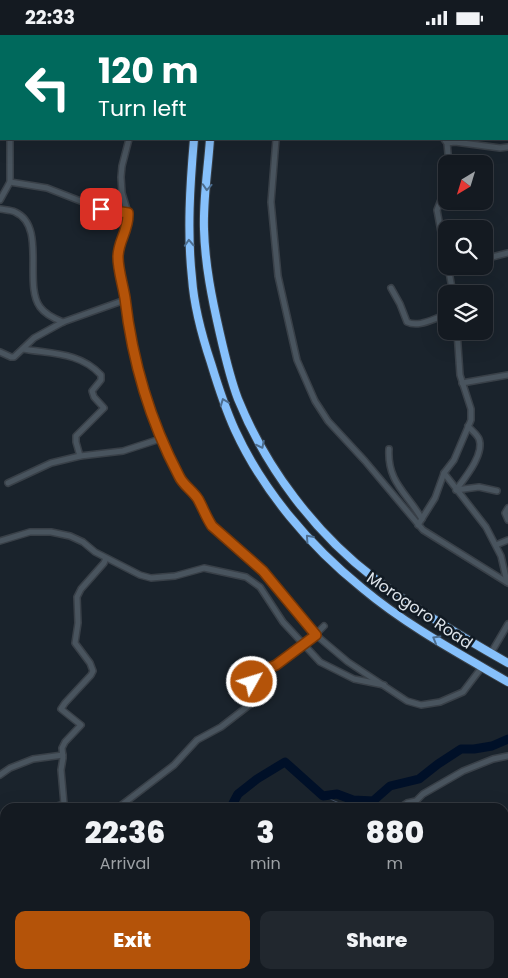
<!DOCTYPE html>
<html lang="en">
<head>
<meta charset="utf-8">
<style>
	:root { --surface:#141a21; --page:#21272e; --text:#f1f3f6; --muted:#9da1a5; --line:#33383f; --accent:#b45309 }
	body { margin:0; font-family:Poppins,sans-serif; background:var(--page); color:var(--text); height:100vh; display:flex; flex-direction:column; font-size:19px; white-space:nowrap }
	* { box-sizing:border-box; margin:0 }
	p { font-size:16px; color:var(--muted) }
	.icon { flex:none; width:28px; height:28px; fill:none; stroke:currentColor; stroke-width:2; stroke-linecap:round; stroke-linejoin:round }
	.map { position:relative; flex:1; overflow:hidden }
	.drawer { position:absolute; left:0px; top:768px; width:509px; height:176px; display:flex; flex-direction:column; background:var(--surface); border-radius:15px 15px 0 0; box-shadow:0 5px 20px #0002,0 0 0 1px var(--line) }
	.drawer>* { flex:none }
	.banner { position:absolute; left:0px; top:0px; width:509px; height:105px; box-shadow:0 5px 20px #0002,0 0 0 1px var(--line); background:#00695c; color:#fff; overflow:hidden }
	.needle { width:32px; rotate:218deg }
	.fabs { position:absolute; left:438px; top:120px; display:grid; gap:10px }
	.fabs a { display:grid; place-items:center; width:55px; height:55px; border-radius:10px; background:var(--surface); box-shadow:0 5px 20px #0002,0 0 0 1px var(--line); font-size:25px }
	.pin { position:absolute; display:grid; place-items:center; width:42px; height:42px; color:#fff; margin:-21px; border-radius:10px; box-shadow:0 2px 8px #0006 }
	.me { position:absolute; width:55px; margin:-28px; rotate:51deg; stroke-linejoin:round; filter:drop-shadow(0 0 4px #0008) }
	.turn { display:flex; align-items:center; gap:18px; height:105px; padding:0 15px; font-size:22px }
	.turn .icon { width:65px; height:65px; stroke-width:2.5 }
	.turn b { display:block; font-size:35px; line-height:42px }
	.eta { display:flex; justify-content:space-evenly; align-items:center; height:85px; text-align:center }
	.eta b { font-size:30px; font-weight:800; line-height:35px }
	.primary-button { display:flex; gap:10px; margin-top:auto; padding:10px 15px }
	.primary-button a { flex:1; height:58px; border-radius:10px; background:var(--accent); color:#fff; font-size:20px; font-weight:800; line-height:58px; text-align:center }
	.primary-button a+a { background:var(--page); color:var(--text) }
	.status { display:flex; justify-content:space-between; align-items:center; height:35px; padding:0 25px; background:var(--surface); direction:ltr }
	.status svg { height:14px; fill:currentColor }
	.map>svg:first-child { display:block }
</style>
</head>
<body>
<div class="status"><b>22:33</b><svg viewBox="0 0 49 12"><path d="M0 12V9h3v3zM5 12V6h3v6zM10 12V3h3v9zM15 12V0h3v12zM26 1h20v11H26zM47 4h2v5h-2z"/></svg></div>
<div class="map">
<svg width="508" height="943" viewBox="0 0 508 943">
	<rect width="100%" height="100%" fill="#1a232c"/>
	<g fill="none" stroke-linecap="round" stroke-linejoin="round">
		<!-- stream -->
		<polyline stroke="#435062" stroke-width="1" points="323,761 344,770 346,772"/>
		<!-- river -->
		<g stroke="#001028" stroke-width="9">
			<polyline points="231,772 238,759 257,744 285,727 323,761 337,759 353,765 373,766 390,751 419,744 438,729 461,714 474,714 492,711 508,704"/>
			<polyline points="0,862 5,858"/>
		</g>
		<!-- minor casing -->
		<g stroke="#394048" stroke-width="8">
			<g id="minor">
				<polyline points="382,0 383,1"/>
				<polyline points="57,1 58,0"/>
				<polyline points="126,1 126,0"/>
				<polyline points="282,1 282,0"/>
				<polyline points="507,1 508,0"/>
				<polyline points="0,27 1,27"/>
				<polyline points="0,43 1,49"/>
				<polyline points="0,84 1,84"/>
				<polyline points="129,104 122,131 121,142 122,158 128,178 128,186 118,222 127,281 140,343 160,404 179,441 197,462 206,482 217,496 263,536 316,600 348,627 407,666 421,670 440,667 463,657 482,632"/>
				<polyline points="276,104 271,167 278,241 297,325 315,366 328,386 365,426 423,495 508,548"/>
				<polyline points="444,104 447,108 449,129"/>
				<polyline points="447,108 455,107 500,113 508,112"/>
				<polyline points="10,147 47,153 101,174 128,178"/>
				<polyline points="446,152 437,175 446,224"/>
				<polyline points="0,165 10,147 10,104"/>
				<path d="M0,174c5,1 11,1 15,3 32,14 8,72 25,95 5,7 15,12 23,15"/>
				<polyline points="484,224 508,218"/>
				<polyline points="448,231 453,259"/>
				<path d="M391,253l9,16 7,18c12,6 27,-4 39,-7"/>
				<path d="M23,314c28,5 57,3 78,26v5l-9,11 2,6 10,11 -28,28v6l4,14"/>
				<polyline points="0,317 11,322 14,322 34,303 63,287 125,265"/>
				<polyline points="462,348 508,340"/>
				<path d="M389,414c-2,33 18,44 33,70"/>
				<polyline points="444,438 486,492 501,521 507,547"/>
				<polyline points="8,448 51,428 80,421 123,416 160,404"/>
				<path d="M456,455c8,-11 29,-36 23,-51 -2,-5 -8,-9 -11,-13"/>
				<polyline points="456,455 479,452 497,456"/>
				<polyline points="508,473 505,478 508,485"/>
				<polyline points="418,490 435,463 444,438 454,425 471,385 471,374 460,340 457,296"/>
				<polyline points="0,506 30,497 51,497 70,501 83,507 95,517 140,540 151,543 175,541 204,533 246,542 260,552 283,587 320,627 354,644 384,650"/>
				<polyline points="496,510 508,505"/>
				<polyline points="491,618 508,589"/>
				<polyline points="0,740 10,733 33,724 63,720"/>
				<polyline points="53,772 64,769"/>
				<polyline points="68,772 64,769 61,735 63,723 62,713 65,707 81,690 61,674 65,668 91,640 93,636 90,628 75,608 78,588 77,562 81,554 104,528 106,523"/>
				<polyline points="119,772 174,730 197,705 221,692 252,668 252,647 255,640 259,636 276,630 293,615 310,605 324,591"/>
				<polyline points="401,772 407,768 416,766 423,759 463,736 493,724 508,721"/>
				<polyline points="504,815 508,813"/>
				<polyline points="0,823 5,811"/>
				<polyline points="504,843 508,844"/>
				<polyline points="504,900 508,900"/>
				<polyline points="43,939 44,943"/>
				<polyline points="264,939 266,943"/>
				<polyline points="366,939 369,943"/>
				<polyline points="499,939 506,943"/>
			</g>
		</g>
		<!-- highway casing -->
		<g stroke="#394048" stroke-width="10">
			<g id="highway">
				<polyline points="201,1 201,0"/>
				<polyline points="218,1 218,0"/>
				<path d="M194,104c-4,46 -7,93 -2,139 2,29 10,58 19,85 7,23 14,45 24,67 28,61 75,116 127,158 44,37 96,65 146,94"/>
				<path d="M210,104c-2,30 -7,60 -6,90 1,36 8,70 16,105 5,22 10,44 18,65 28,69 77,134 136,179 42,32 88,59 134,85"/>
			</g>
		</g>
		<!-- minor -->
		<use href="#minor" stroke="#49545e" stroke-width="5"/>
		<!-- highway -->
		<use href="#highway" stroke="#86c0fb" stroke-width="8"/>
	</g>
	<!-- one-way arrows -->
	<defs><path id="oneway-chevron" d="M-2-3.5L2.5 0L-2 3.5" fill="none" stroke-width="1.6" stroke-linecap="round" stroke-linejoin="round" transform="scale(1.25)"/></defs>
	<g stroke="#4c6d8f">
		<use href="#oneway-chevron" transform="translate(207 152) rotate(94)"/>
		<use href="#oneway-chevron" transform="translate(189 208) rotate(-93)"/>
		<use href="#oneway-chevron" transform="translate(224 367) rotate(-111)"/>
		<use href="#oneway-chevron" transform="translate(261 410) rotate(63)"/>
		<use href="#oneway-chevron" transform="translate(309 503) rotate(-132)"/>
		<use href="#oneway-chevron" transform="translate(436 604) rotate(-150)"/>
	</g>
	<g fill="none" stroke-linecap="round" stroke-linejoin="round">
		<!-- route casing -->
		<g stroke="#753606" stroke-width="12">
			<path id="route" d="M101,174l27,4c1,17 -10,28 -10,44 0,13 5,28 7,41 7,61 25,123 54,178 4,9 13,14 19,23 5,9 8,18 14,27l51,45 53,64 -40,30 -18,8 -6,9"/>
		</g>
		<!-- route -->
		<use href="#route" stroke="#b45309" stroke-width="9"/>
	</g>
	<g text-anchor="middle" stroke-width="5" stroke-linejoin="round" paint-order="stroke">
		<!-- street labels -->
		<g font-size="16" fill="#dee4ea" stroke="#111a23">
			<text transform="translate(420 575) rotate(34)" y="6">Morogoro Road</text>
		</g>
	</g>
</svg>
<div class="fabs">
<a><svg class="needle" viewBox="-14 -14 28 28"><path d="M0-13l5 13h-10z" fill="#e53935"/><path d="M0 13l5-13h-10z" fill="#9da1a5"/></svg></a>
<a><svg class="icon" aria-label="search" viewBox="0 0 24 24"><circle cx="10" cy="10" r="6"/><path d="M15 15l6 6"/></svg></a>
<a><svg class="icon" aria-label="layers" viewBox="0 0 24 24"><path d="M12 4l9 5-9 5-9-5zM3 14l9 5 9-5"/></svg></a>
</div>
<div class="pin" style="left:101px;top:174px;background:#d93025"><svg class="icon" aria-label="arrive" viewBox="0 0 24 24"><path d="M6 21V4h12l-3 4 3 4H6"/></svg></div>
<svg class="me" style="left:252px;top:647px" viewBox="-20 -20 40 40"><circle r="17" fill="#b45309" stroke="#fff" stroke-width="3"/><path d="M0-11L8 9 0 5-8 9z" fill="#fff"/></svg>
<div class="banner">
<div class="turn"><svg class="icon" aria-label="left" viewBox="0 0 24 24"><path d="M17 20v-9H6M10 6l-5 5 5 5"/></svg><div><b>120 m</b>Turn left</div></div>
</div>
<section class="drawer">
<div class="eta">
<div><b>22:36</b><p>Arrival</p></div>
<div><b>3</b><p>min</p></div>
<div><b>880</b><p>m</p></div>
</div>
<div class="primary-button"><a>Exit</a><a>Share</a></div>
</section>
</div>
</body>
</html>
